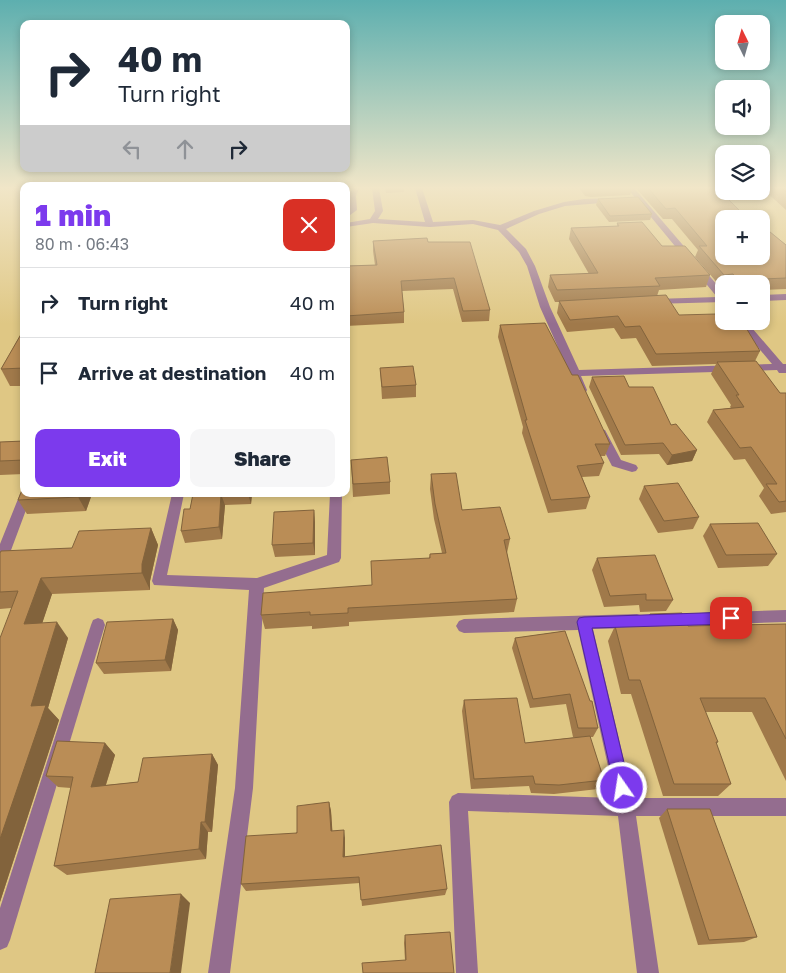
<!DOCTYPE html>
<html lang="en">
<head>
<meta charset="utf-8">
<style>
	:root { --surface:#fff; --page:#f6f6f7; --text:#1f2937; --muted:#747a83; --line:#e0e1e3; --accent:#7c3aed }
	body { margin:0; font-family:"Golos Text",sans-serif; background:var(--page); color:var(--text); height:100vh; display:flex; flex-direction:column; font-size:19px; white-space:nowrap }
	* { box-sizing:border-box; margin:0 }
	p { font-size:16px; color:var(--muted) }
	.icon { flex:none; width:28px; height:28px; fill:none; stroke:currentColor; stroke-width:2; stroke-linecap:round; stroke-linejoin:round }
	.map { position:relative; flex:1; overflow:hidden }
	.details { position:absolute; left:20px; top:182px; width:330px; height:315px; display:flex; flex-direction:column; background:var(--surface); border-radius:10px; box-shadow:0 2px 8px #0003 }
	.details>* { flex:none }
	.guide { position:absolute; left:20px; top:20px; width:330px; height:152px; border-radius:10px; box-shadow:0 2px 8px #0003; background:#fff; color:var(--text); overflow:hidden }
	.needle { width:32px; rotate:355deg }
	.tools { position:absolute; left:715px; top:15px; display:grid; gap:10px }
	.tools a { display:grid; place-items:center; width:55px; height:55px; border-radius:10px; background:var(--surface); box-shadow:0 2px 8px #0003; font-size:25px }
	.pin { position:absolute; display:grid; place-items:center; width:42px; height:42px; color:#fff; margin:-21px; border-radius:10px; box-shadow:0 2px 8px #0006 }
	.me { position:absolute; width:55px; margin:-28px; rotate:347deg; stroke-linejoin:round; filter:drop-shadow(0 0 4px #0008) }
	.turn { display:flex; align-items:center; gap:18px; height:105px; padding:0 15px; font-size:22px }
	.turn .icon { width:65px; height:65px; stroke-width:2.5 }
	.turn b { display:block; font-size:35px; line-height:42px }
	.lanes { display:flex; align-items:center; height:48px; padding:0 15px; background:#0003; justify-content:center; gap:25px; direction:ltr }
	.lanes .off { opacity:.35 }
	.round { display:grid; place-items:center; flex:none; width:52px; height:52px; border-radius:10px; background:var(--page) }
	.overview { display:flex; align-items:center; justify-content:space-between; height:85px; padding:0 15px }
	h1 { font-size:30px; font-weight:800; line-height:38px; color:var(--accent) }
	.primary-button { display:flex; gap:10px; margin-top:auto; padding:10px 15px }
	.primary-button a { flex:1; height:58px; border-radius:10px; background:var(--accent); color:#fff; font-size:20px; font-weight:800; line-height:58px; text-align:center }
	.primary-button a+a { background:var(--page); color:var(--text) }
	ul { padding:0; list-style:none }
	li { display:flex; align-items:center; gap:15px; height:70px; padding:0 15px; border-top:1px solid var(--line) }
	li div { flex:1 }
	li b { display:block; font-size:19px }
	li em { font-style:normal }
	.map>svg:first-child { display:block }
</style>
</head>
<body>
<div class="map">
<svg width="786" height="973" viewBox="0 0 786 973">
	<rect width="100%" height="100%" fill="#dfc784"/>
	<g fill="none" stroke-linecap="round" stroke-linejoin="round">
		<!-- minor -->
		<g fill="#946d8f" fill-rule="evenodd">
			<polygon points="352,188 359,188 356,196 357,210 346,218 346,212 349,209 348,196"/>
			<polygon points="372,188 379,188 383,211 378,219 425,222 415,188 422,188 433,222 473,220 500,225 534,211 564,202 584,199 616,198 617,200 613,202 565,206 539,214 506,229 526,249 535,266 550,307 579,370 772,364 736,321 746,321 783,364 786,364 786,373 779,373 777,370 581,376 587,390 586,392 578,392 540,307 527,266 519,252 498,230 473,224 430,227 373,223 346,227 346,223 370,219 375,211"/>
			<polygon points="627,188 634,188 724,293 724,302 652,304 650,302 655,299 717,297"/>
			<polygon points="786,294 786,300 761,301 761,295"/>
			<polygon points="601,429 605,430 621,460 636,465 638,468 636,471 632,472 612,466 595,433"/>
			<polygon points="24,490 24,494 32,494 7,561 5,565 0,567 0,544 20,494"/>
			<polygon points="172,494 184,494 167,575 257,578 327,555 330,494 342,494 341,558 339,562 264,588 253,788 230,973 208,973 235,788 249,590 154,585 152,581"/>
			<polygon points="786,610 786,622 670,626 665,625 663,620 665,615 670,614"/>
			<polygon points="637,614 642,616 644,621 642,626 637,628 593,629 633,798 786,798 786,816 636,816 659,973 637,973 618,816 468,811 478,973 456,973 449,802 452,796 458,793 615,798 578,630 464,633 459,631 456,626 459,621 464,619"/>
			<polygon points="98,618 103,620 105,625 10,940 7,947 0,950 0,908 91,625 93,620"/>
		</g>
	</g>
	<!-- wall -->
	<g fill="#a0794a">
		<polygon points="385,188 404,188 404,192 386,193"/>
		<polygon points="579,188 632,188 630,195 591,197 585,196"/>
		<polygon points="636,188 717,188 748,219 764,227 786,245 786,289 761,290 761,284 724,284 724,285 720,286 695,257 698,250 672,219 663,219"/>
		<polygon points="762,188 786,188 786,210"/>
		<polygon points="598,199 652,214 650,220 609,222 596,205"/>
		<polygon points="617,223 662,246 710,275 706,287 659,290 657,296 679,315 721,321 760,351 755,361 780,393 786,393 786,512 771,514 759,496 764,488 745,459 734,460 707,422 713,410 731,408 730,407 731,405 711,374 716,364 652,366 636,338 621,339 614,328 567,332 557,313 559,302 555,302 548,287 550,275 589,274 569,239 571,228 617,226"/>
		<polygon points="373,241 428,242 490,310 489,321 462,322 453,289 402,291 404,312 404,323 346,326 346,266 375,265 373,251"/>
		<polygon points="500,325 572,375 610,444 605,456 600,456 604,463 599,476 582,477 590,497 586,509 548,513 522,433 523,427 498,337"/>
		<polygon points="24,329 24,386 10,386 1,369"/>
		<polygon points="380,368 416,385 416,397 382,399"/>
		<polygon points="592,377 629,387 671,425 697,450 692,461 667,465 659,454 621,455 589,387"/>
		<polygon points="24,441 24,474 0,475 0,442"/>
		<polygon points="351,460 390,482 390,494 353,497"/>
		<polygon points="431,474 462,510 510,539 507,553 517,599 514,612 349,622 349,626 312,629 312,626 265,629 261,615 372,585 429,558 430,554 442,553 434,519 430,489"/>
		<polygon points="644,486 699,517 693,529 658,533 639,499"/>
		<polygon points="24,494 92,494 86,511 27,514 18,500"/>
		<polygon points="193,494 252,494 251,504 225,505 222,539 185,543 181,531 190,509"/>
		<polygon points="314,510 315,523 315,555 275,557 272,545"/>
		<polygon points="710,524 777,554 768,566 718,568 703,536"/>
		<polygon points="151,528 158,545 150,581 150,590 52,594 42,623 68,638 48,708 59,720 0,902 11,608 0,609 0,553 72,548"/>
		<polygon points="597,558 673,600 666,611 640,612 639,605 604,607 592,570"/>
		<polygon points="650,614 688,626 786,624 786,781 752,712 705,712 718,742 716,744 731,784 718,796 663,796 631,694 621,694 608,641 615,626 618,626 621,620 648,617"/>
		<polygon points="173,619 178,630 171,671 104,674 96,663"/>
		<polygon points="565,631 598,728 593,737 590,737 604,780 598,789 554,794 531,793 529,786 471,789 462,711 464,700 525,743 578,737 573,737 566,704 530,708 512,648 515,638"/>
		<polygon points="105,743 115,755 106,785 138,782 212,754 218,765 212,832 208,832 206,859 67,875 54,866 71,788 58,787 46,776"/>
		<polygon points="329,802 331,811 332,831 345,838 345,857 447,889 445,895 362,906 360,883 246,891 241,884"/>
		<polygon points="667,809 757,937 744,942 698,945 659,818"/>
		<polygon points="450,932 405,960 404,943 405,935"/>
	</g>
	<!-- shaded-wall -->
	<g fill="#82633c">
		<polygon points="697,450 692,461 667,465 672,455"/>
		<polygon points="79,494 92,494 86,511 78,497"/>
		<polygon points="221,494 225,505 222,539 219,527"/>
		<polygon points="248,494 252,494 251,504"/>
		<polygon points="314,510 315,523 315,555 313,543"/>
		<polygon points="151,528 158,545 150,581 150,590 142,573 142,564"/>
		<polygon points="41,578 52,594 37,639 24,624"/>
		<polygon points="173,619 178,630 171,671 165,660"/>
		<polygon points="57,622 68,638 48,708 59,720 0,902 0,839 31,706"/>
		<polygon points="105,743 115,755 102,797 91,787"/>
		<polygon points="212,754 218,765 212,832 205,822"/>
		<polygon points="329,802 331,811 333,839 331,831"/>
		<polygon points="201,822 208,832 206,859 199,849"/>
		<polygon points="344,830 345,838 345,864 343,857"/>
		<polygon points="181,894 190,903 181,973 170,973"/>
	</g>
	<!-- building -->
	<g fill="#ba8d56" stroke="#82633c">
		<polygon points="648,188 717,188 748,219 724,219 724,256 761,256 761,221 764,227 786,245 786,278 739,280 733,274 724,275 699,246 707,246 675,208 666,209"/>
		<polygon points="781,188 786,188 786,192"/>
		<polygon points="638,197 652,214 610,216 598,199"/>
		<polygon points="642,222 662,246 685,246 710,275 655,278 660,286 557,290 550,275 598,273 571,228 619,226 617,223"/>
		<polygon points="427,238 428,242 470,242 490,310 463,311 454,278 401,281 404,312 346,316 346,266 377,265 373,241"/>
		<polygon points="666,295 679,315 716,314 721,321 742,321 760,351 656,354 640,326 625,327 618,316 570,320 559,301"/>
		<polygon points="545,323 572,375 578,375 610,444 595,444 604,463 577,466 590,497 551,500 525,420 527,420 500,325"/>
		<polygon points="24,329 24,368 1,369"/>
		<polygon points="756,361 780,393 786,393 786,501 779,502 766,484 777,484 751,447 740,448 713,410 744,407 736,395 739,395 717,362"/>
		<polygon points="413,366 416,385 382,387 380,368"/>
		<polygon points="624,376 629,387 653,387 671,425 676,424 697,450 672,455 663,443 625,445 592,377"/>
		<polygon points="24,441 24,460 0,461 0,442"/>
		<polygon points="387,457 390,482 353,484 351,460"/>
		<polygon points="456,473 462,510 500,507 510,539 504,540 517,599 348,608 348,613 310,615 310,612 261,615 263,593 372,585 371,561 430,558 430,554 446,553 435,504 431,474"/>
		<polygon points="678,483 699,517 664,521 644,486"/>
		<polygon points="24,485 24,494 79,494 78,497 18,500"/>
		<polygon points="193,494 221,494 219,527 181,531 184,509 190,509"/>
		<polygon points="314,510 313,543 272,545 274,512"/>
		<polygon points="758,523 777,554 726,555 710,524"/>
		<polygon points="151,528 142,564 142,573 41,578 24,624 57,622 31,706 46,705 0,839 0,638 18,591 0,592 0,553 1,551 72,548 79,531"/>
		<polygon points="655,555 673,600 646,600 646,594 610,596 597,558"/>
		<polygon points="682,613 688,626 786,624 786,739 765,698 700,698 718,742 716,742 731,784 674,784 640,680 629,680 615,626 623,626 621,620 650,617 650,614"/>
		<polygon points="173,619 165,660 96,663 107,622"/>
		<polygon points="565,631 590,701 592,701 598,728 578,728 570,694 533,699 515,638"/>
		<polygon points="517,698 525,743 590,736 604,780 559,785 535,784 533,776 474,779 464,700"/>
		<polygon points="57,741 105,743 91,787 138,782 143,758 212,754 205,822 201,822 199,849 54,866 73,777 46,776"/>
		<polygon points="329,802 331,831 344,830 343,857 441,845 447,889 361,900 359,877 241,884 246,836 297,833 297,806"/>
		<polygon points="667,809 710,809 757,937 709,940"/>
		<polygon points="181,894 170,973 95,973 110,899"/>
		<polygon points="450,932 454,973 363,973 362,963 406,960 405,935"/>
	</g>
	<!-- sky -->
	<linearGradient id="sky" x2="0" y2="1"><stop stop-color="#5dafaf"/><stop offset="0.58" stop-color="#f1e6c8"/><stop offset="1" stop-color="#f1e6c8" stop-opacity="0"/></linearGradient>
	<rect width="786" height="324" fill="url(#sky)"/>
	<!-- route -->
	<polygon fill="#7c3aed" stroke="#51269a" points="731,612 736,614 738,618 736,622 731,624 592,628 630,788 628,794 622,796 616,794 577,622 579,618 584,617"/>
</svg>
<div class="tools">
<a><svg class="needle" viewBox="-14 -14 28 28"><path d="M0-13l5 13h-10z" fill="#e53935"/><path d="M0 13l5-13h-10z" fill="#747a83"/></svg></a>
<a><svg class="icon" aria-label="sound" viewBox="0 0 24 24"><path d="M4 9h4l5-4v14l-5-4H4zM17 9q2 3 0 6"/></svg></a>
<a><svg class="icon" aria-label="layers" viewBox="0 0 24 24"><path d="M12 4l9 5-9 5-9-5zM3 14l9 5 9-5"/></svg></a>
<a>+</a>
<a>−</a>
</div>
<div class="pin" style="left:731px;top:618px;background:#d93025"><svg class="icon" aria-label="arrive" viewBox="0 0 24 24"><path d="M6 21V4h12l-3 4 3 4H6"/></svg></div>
<svg class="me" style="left:622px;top:788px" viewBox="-20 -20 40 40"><circle r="17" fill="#7c3aed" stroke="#fff" stroke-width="3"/><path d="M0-11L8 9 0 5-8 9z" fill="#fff"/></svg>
<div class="guide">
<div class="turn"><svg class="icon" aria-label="right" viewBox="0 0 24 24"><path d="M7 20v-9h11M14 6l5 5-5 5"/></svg><div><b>40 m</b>Turn right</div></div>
<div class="lanes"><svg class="icon off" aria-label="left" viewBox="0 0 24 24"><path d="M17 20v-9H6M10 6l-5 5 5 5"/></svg><svg class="icon off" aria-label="ahead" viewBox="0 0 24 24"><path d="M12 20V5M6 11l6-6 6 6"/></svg><svg class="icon" aria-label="right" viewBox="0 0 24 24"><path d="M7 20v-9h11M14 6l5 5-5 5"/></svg></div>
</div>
<section class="details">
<div class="overview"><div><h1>1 min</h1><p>80 m · 06:43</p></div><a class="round" style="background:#d93025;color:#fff"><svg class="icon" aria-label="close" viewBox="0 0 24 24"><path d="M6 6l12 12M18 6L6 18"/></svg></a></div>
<ul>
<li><svg class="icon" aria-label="right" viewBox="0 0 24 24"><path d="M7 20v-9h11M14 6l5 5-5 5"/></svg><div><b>Turn right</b></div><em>40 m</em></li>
<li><svg class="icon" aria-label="arrive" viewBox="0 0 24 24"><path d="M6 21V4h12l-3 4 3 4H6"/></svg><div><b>Arrive at destination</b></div><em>40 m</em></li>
</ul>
<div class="primary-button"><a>Exit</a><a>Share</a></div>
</section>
</div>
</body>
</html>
